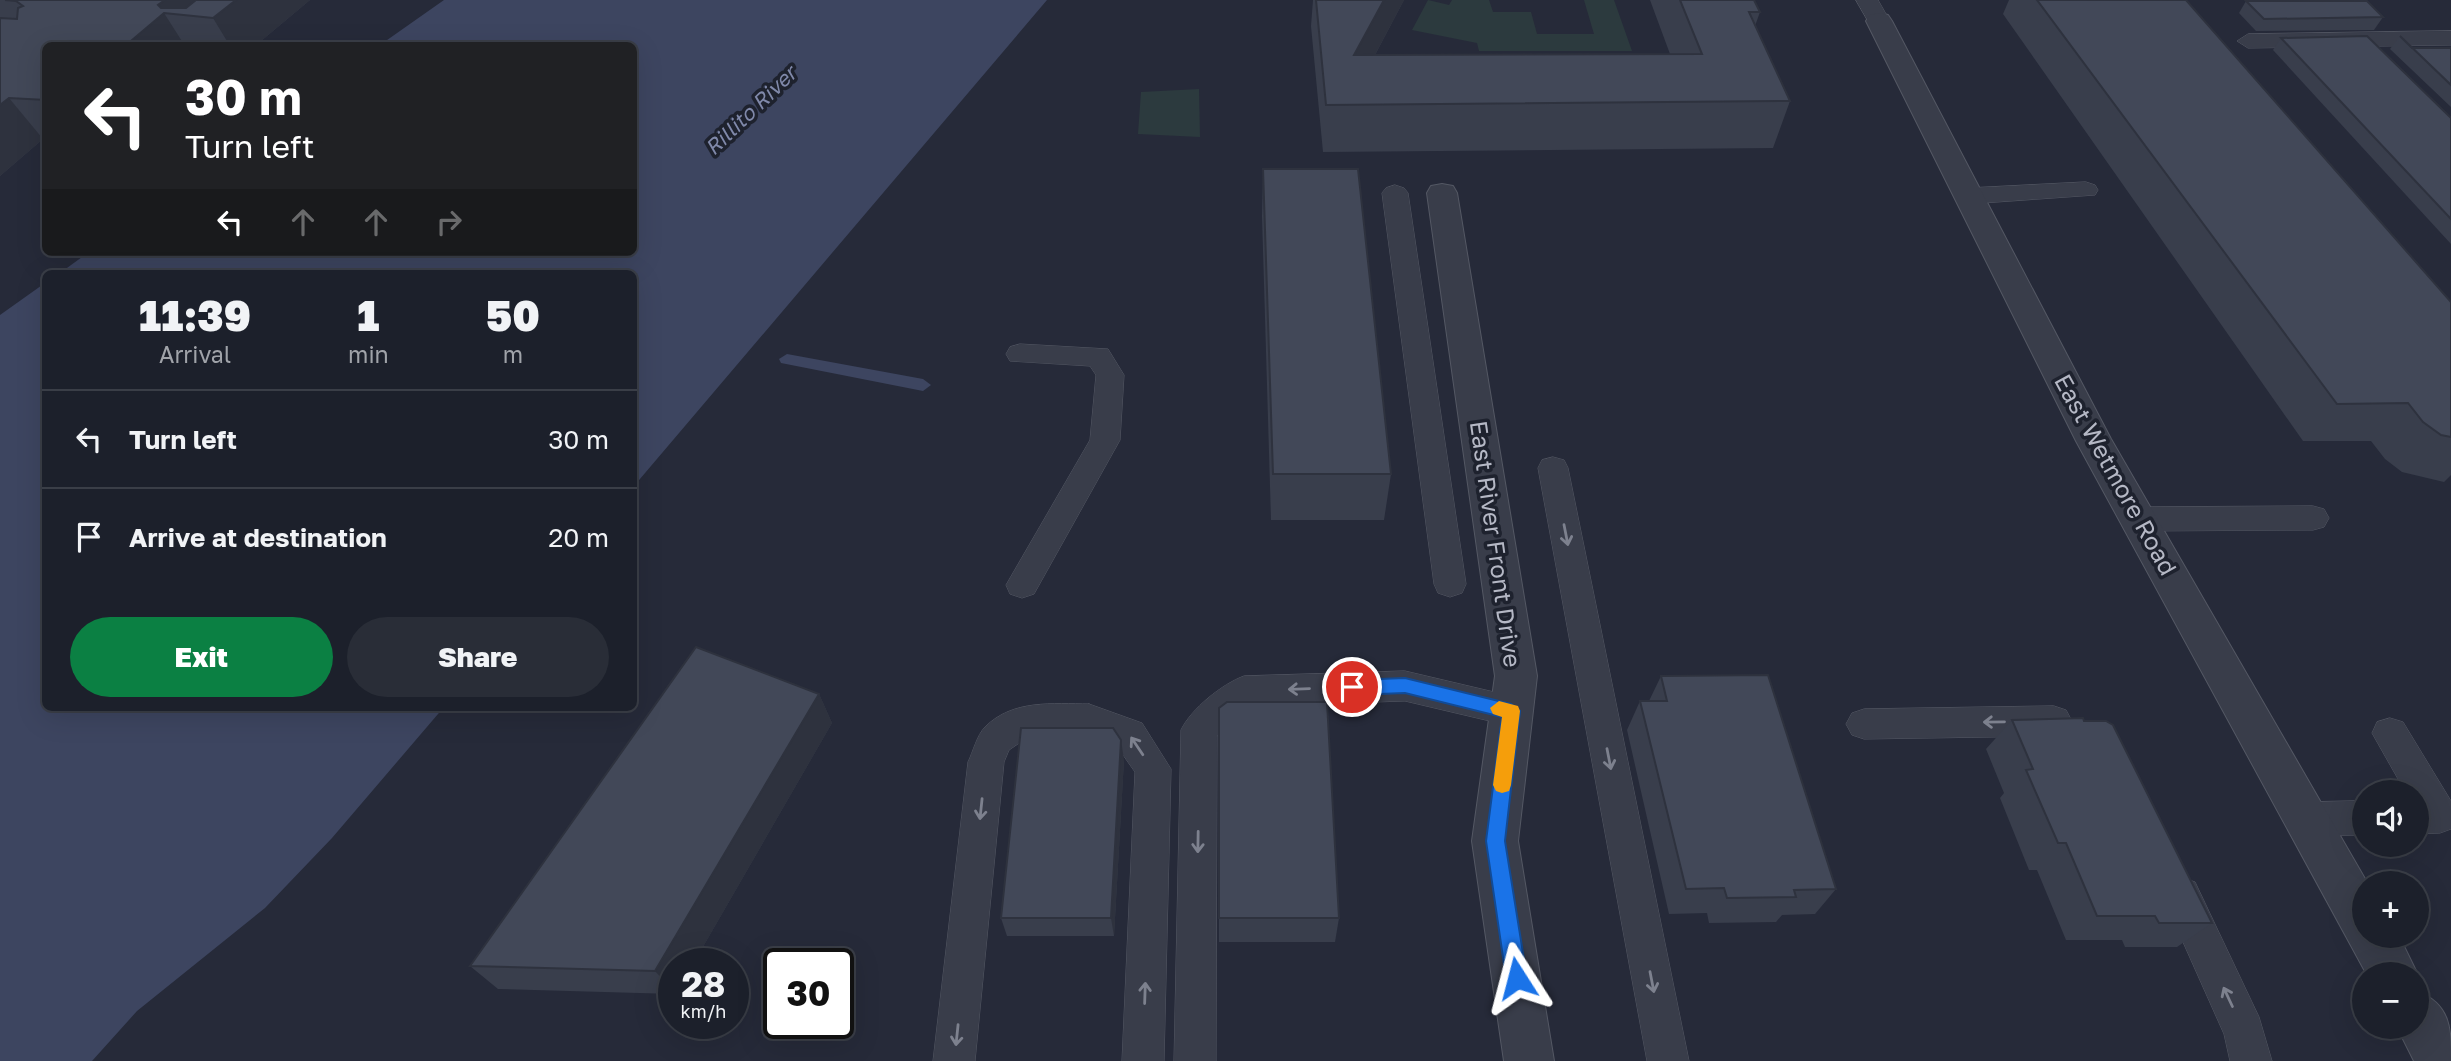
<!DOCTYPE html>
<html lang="en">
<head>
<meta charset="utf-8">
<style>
	:root { --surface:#1c202b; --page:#292d37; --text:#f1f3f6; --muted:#a0a3a9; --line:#3a3e47; --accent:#0b8043 }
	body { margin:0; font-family:"Golos Text",sans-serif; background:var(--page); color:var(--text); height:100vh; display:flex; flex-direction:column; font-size:26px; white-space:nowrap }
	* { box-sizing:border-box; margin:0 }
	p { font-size:23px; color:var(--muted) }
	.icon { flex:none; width:38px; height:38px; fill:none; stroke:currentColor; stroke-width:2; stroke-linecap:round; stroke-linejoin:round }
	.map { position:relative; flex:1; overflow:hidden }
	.panel { position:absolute; left:42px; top:270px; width:595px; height:441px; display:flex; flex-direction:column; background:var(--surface); border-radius:10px; box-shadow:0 7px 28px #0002,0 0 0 2px var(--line) }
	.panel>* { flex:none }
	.guide { position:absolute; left:42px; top:42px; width:595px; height:214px; border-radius:10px; box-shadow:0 7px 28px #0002,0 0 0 2px var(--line); background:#202124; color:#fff; overflow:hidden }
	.buttons { position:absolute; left:2352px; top:780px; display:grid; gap:14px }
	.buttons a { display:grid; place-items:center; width:77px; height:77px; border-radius:50%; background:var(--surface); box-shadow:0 7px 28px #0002,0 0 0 2px var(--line); font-size:35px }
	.speed { position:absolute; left:658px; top:948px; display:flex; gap:14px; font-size:35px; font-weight:700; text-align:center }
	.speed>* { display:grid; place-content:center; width:91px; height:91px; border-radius:50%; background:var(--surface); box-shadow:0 7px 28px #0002,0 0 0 2px var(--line); line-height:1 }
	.speed small { font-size:18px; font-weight:400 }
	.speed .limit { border:4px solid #111; border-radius:10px; background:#fff; color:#111 }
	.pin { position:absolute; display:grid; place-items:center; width:60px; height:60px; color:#fff; margin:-30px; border:4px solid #fff; border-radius:50%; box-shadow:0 2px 7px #0007 }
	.me { position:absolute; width:77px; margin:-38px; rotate:351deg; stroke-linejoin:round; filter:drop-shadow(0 0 5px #0008) }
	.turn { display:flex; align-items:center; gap:24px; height:147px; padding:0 28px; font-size:32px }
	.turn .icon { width:91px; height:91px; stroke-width:2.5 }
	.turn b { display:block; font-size:49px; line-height:60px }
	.lanes { display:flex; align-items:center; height:66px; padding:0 28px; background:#0003; justify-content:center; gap:35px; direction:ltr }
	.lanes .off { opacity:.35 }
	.eta { display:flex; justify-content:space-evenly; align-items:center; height:119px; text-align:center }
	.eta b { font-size:42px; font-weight:800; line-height:49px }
	.action { display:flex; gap:14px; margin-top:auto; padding:14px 28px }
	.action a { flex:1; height:80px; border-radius:42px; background:var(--accent); color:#fff; font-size:28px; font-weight:800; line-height:80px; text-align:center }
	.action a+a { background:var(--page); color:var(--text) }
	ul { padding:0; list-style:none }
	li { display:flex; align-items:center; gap:21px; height:98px; padding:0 28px; border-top:2px solid var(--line) }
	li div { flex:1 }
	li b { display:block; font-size:26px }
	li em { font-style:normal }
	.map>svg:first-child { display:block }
</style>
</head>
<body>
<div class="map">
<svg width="2451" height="1061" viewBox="0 0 2451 1061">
	<rect width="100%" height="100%" fill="#262a39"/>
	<!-- green -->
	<g fill="#2c3a3e">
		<polygon points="1428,0 1449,5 1452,0 1489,0 1493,12 1531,12 1537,34 1594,34 1584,0 1614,0 1632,51 1479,51 1477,43 1412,30"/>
		<polygon points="1199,89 1200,137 1138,134 1141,92"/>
	</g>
	<!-- water -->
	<g fill="#3d4560">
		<polygon points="444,0 1047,0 634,486 634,273 60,273 89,252 634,252 634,46 380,45"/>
		<polygon points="45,283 46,707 444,707 332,838 265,908 137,1011 92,1061 0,1061 0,315"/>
	</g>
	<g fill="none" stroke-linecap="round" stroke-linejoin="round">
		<!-- stream -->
		<polygon fill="#3d4560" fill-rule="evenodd" points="787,354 923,379 931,385 923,391 781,363 779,359"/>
		<!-- lane casing -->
		<g stroke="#545864" stroke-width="1">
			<g id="lane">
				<polygon points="1856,0 1878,0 1890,21 1887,26 1871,26"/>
				<polygon points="2451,31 2451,45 2248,48 2237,41 2248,34"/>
				<polygon points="2086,182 2095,185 2098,190 2095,195 1969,204 1960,201 1956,196 1960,191 1969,188"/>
				<polygon points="1395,185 1404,188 1408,193 1466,584 1462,593 1450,597 1438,593 1434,584 1382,193 1386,188"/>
				<polygon points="1020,344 1108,349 1124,375 1120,440 1034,594 1022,598 1010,594 1006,585 1090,440 1096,375 1090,366 1010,361 1006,354 1010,347"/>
				<polygon points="1553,457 1564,460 1568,468 1689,1061 1647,1061 1538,468 1542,460"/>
				<polygon points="2313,506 2324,509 2329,518 2324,527 2313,530 2137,531 2126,528 2121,519 2126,510 2137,507"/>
				<path d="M1405,671l106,25 12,4 5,11 -5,11 -12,4 -106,-25 -153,5 -35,30 -1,325h-42l7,-331c10,-21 41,-46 63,-54z"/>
				<path d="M1089,704l53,19 29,46 -7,292h-42l13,-289 -19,-27 -28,-11 -57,1 -22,15 -5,12 -29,299h-42l35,-299c5,-10 9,-27 17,-35 28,-28 68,-23 104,-23z"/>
				<polygon points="2054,706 2066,710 2072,721 2066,732 2054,736 1864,739 1852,735 1846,724 1852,713 1864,709"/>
				<polygon points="2390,718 2403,722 2451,801 2451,829 2440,833 2417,834 2417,793 2406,793 2372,733 2377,722"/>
				<polygon points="2364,801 2364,835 2306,836 2293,831 2287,819 2293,807 2306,802"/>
				<polygon points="2181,877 2195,882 2259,1017 2272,1061 2230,1061 2224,1034 2162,895 2167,882"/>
			</g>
		</g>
		<!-- street casing -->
		<g stroke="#545864" stroke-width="2">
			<g id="street">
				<polygon points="1879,13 1888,15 1892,21 2111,439 2368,884 2364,884 2364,936 2399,936 2418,975 2417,979 2417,975 2367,975 2076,441 1866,21 1870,15"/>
				<polygon points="1442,184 1453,186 1457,193 1537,676 1518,841 1554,1061 1504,1061 1472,841 1495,676 1427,193 1431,186"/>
				<path d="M2417,991c34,14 34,37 34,70h-37l-17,-34h20z"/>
			</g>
		</g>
		<!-- lane -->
		<use href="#lane" fill="#393d4a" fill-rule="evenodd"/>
		<!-- street -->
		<use href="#street" fill="#393d4a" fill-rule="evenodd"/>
	</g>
	<!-- wall -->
	<g fill="#393e4c">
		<polygon points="0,0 310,0 255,46 46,46 46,139 43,139 0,176"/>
		<polygon points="1313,0 1404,0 1375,55 1670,54 1650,0 1754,0 1760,12 1755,26 1790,101 1773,148 1323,152 1311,26"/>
		<polygon points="2009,0 2186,0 2451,302 2451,475 2444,482 2402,472 2385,459 2371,441 2303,441 2003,14"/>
		<polygon points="2246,1 2383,17 2374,30 2256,31 2239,13"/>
		<polygon points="2400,36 2412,48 2451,48 2451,107 2390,49"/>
		<polygon points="2281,38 2451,118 2451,244 2273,50"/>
		<polygon points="1263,169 1391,474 1384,520 1271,520 1262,216"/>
		<polygon points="1661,676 1836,889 1815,914 1782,915 1776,922 1709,923 1707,913 1669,914 1627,730 1640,701 1649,701"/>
		<polygon points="819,694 832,723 693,964 674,964 674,994 498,989 470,966"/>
		<polygon points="1219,708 1339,918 1335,942 1219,942"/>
		<polygon points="2012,720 2212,923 2177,947 2125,947 2122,940 2066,940 2037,870 2029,870 2000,798 2004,793 1986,749"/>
		<polygon points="1124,760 1114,936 1007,936 1001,918"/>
	</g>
	<!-- shaded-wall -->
	<g fill="#2e323e">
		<polygon points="165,0 310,0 255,46 230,46 213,18 164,13 185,46 125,46 158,5"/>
		<polygon points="1384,0 1404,0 1350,102 1354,55"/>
		<polygon points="9,98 43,139 0,176 0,105"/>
		<polygon points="819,694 832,723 693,964 674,964 674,992 655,971"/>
		<polygon points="1121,740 1124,760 1114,936 1111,918"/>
	</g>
	<!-- building -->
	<g fill="#424858" stroke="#2e323e" stroke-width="2">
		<polygon points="5,0 165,0 158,5 161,8 186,8 196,0 236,0 213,18 164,13 125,46 46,46 46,100 9,98 0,105 0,18 17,19 18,8 23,6 16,1"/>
		<polygon points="1316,0 1384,0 1354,55 1702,54 1680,0 1754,0 1760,12 1749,12 1790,101 1326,105"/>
		<polygon points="2037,0 2186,0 2451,302 2451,437 2441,435 2423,422 2408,403 2337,404"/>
		<polygon points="2246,1 2367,1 2383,17 2264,19"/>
		<polygon points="2367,36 2451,118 2451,219 2281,38"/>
		<polygon points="2400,36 2412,48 2451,48 2451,85"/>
		<polygon points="1263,169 1358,169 1391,474 1273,474"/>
		<polygon points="696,647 819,694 655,971 470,966"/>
		<polygon points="1768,675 1836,889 1794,890 1796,897 1727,898 1724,888 1686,889 1640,701 1667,701 1661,676"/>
		<polygon points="1227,702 1327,702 1339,918 1219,918 1219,708"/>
		<polygon points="2083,718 2084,721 2106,721 2113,725 2212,923 2159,923 2155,916 2097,916 2066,843 2058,843 2026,770 2033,769 2012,720"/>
		<polygon points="1021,728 1113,728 1121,740 1111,918 1001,918"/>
	</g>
	<!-- one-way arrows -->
	<defs><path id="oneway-shaft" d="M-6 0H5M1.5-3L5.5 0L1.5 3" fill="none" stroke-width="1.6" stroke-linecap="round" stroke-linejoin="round" transform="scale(1.75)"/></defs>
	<g stroke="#7d818e">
		<use href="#oneway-shaft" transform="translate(1566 535) rotate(79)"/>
		<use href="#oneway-shaft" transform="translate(1299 689) rotate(178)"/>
		<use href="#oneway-shaft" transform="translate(1994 722) rotate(179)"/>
		<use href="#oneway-shaft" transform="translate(1137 746) rotate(-124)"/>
		<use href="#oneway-shaft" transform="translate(1609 759) rotate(79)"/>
		<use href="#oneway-shaft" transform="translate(981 809) rotate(96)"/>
		<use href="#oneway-shaft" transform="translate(1198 842) rotate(91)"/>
		<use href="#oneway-shaft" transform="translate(1652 982) rotate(79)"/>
		<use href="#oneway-shaft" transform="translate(1145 993) rotate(-88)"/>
		<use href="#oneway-shaft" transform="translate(2228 997) rotate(-115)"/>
		<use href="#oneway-shaft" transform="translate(957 1035) rotate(96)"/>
	</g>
	<!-- route -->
	<polygon fill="#1a73e8" stroke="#114b97" stroke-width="2" points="1405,678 1511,704 1520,711 1505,841 1527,978 1524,986 1517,988 1509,986 1506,978 1486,841 1502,717 1405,693 1352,695 1343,687 1352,680"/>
	<!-- slow -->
	<polygon fill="#f59e0b" points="1499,701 1518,706 1520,711 1511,785 1509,791 1502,793 1496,791 1493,785 1502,717 1493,714 1490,708"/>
	<g text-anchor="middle" stroke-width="7" stroke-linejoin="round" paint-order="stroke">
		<!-- far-water labels -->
		<g font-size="21" font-style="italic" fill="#8089aa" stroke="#1e222e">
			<text transform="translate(751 111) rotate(-44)" y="7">Rillito River</text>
		</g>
		<!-- street labels -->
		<g font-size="24" fill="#b5b8c5" stroke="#1e222e">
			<text transform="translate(2115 475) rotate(61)" y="8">East Wetmore Road</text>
			<text transform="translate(1495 544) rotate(82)" y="8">East River Front Drive</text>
		</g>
	</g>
</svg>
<div class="buttons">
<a><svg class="icon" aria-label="sound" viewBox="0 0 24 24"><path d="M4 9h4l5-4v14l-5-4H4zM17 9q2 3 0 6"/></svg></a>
<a>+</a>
<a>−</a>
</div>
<div class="speed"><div>28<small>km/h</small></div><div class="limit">30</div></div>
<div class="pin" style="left:1352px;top:687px;background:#d93025"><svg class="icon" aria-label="arrive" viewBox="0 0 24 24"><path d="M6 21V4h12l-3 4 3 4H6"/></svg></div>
<svg class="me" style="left:1517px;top:978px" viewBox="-20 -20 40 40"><path d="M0-17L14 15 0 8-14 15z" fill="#1a73e8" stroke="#fff" stroke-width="4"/></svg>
<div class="guide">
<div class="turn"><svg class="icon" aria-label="left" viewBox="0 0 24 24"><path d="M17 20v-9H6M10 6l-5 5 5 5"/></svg><div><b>30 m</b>Turn left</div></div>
<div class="lanes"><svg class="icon" aria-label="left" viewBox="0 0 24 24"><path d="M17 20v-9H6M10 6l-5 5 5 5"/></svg><svg class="icon off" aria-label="ahead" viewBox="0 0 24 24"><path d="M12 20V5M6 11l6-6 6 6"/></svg><svg class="icon off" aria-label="ahead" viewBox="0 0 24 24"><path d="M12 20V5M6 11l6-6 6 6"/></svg><svg class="icon off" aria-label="right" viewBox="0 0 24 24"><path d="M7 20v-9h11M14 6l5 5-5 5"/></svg></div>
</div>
<section class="panel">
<div class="eta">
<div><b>11:39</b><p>Arrival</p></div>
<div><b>1</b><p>min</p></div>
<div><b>50</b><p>m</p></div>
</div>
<ul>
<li><svg class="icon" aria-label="left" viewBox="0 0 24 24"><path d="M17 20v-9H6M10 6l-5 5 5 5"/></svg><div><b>Turn left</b></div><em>30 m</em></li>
<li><svg class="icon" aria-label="arrive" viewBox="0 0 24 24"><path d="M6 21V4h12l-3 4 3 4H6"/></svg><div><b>Arrive at destination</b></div><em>20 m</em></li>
</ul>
<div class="action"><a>Exit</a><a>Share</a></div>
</section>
</div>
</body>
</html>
